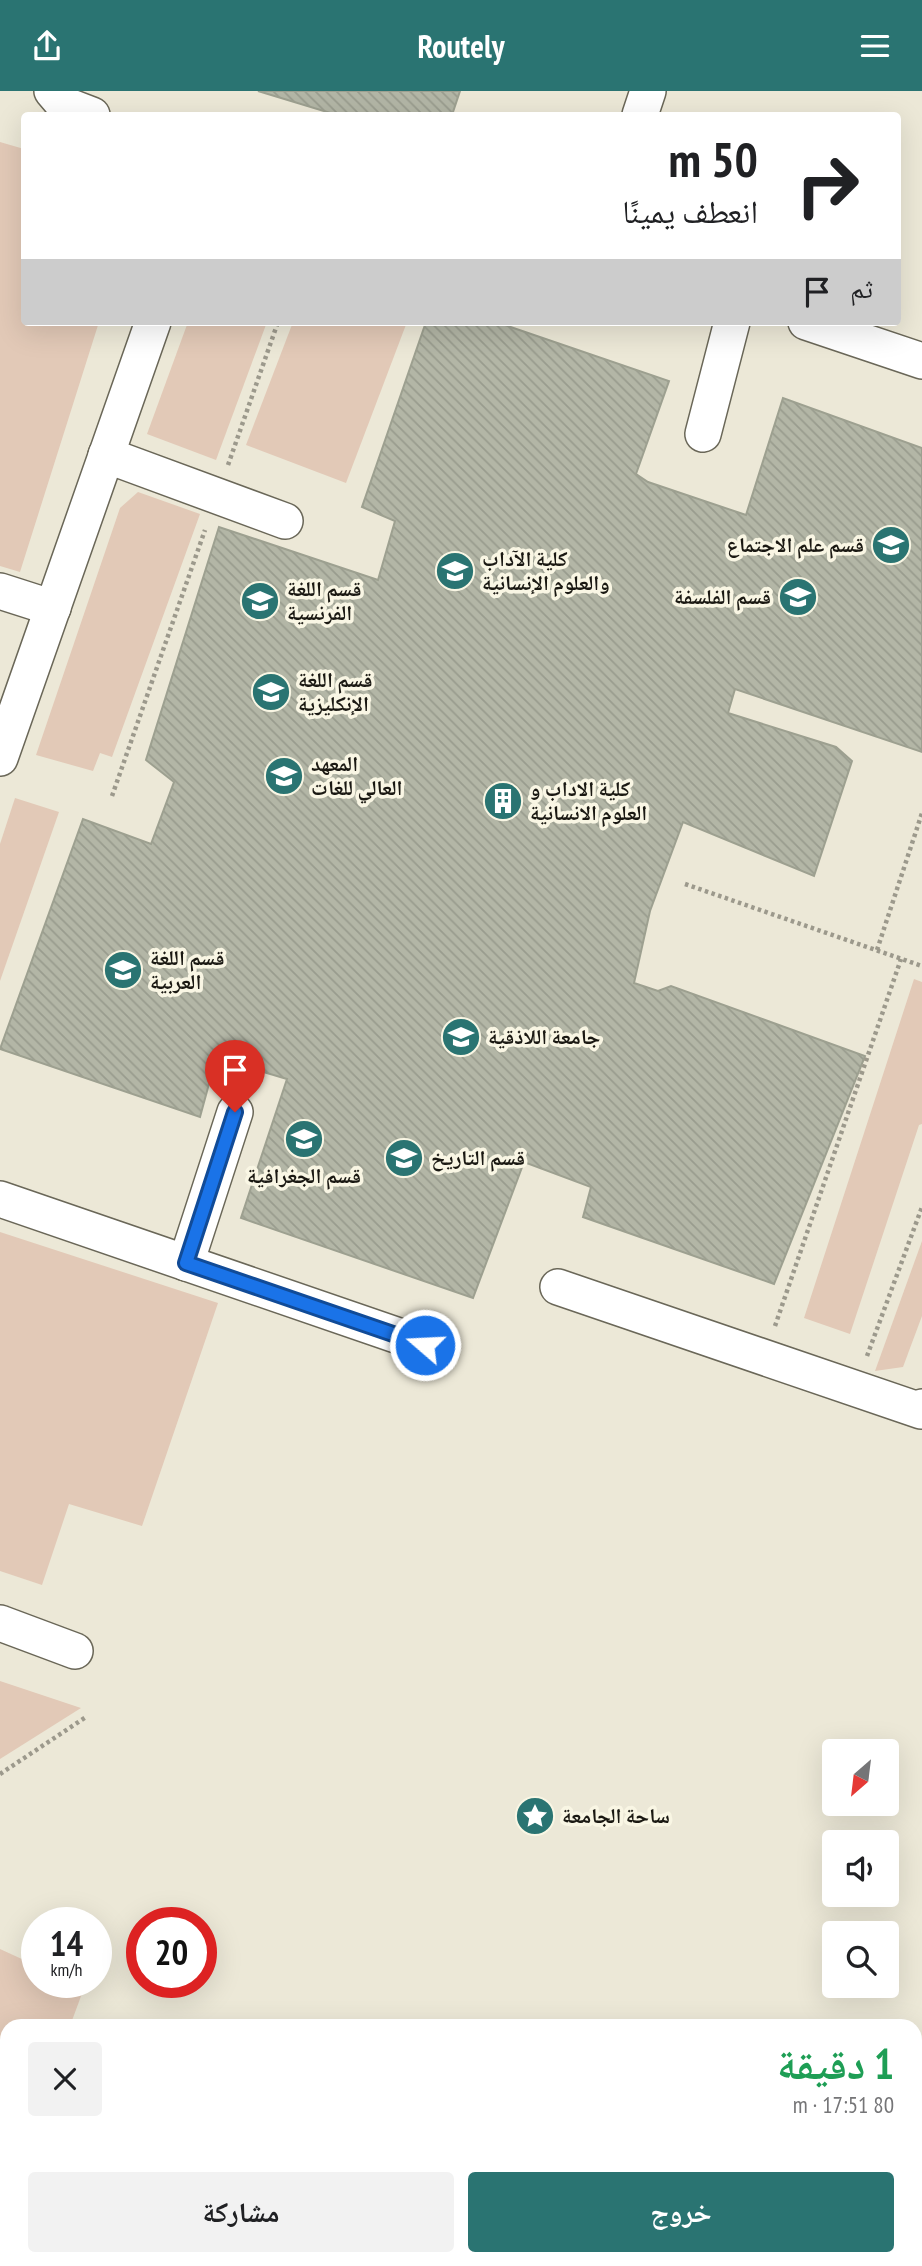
<!DOCTYPE html>
<html lang="ar">
<head>
<meta charset="utf-8">
<style>
	:root { --surface:#fff; --page:#f2f2f2; --text:#202124; --muted:#757577; --accent:#2a7472 }
	body { margin:0; font-family:"PT Sans Narrow","Noto Naskh Arabic",sans-serif; background:var(--page); color:var(--text); direction:rtl; height:100vh; display:flex; flex-direction:column; font-size:26px; white-space:nowrap }
	* { box-sizing:border-box; margin:0 }
	p { font-size:23px; color:var(--muted) }
	.icon { flex:none; width:38px; height:38px; fill:none; stroke:currentColor; stroke-width:2; stroke-linecap:round; stroke-linejoin:round }
	.map { position:relative; flex:1; overflow:hidden; direction:ltr }
	.sheet { position:absolute; left:0px; top:1928px; width:922px; height:247px; display:flex; flex-direction:column; background:var(--surface); border-radius:21px 21px 0 0; box-shadow:0 7px 28px #0002; direction:rtl }
	.sheet>* { flex:none }
	.banner { position:absolute; left:21px; top:21px; width:880px; height:214px; border-radius:7px; box-shadow:0 7px 28px #0002; direction:rtl; background:#fff; color:var(--text); overflow:hidden }
	.needle { width:46px; rotate:208deg }
	.controls { position:absolute; left:822px; top:1648px; display:grid; gap:14px }
	.controls a { display:grid; place-items:center; width:77px; height:77px; border-radius:7px; background:var(--surface); box-shadow:0 7px 28px #0002; font-size:35px }
	.speed { position:absolute; left:21px; top:1816px; display:flex; gap:14px; font-size:35px; font-weight:700; text-align:center }
	.speed>* { display:grid; place-content:center; width:91px; height:91px; border-radius:50%; background:var(--surface); box-shadow:0 7px 28px #0002; line-height:1 }
	.speed small { font-size:18px; font-weight:400 }
	.speed .limit { border:10px solid #d22; background:#fff; color:#111 }
	.pin { position:absolute; display:grid; place-items:center; width:60px; height:60px; color:#fff; margin:-72px -30px; border-radius:50% 50% 50% 0; rotate:-45deg; box-shadow:0 0 7px #0007 }
	.pin .icon { rotate:45deg }
	.me { position:absolute; width:77px; margin:-38px; rotate:289deg; stroke-linejoin:round; filter:drop-shadow(0 0 5px #0008) }
	.turn { display:flex; align-items:center; gap:24px; height:147px; padding:0 28px; font-size:32px }
	.turn .icon { width:91px; height:91px; stroke-width:2.5 }
	.turn b { display:block; font-size:49px; line-height:60px }
	.then { display:flex; align-items:center; height:66px; padding:0 28px; background:#0003; gap:14px; font-size:26px }
	.round { display:grid; place-items:center; flex:none; width:74px; height:74px; border-radius:7px; background:var(--page) }
	.head { display:flex; align-items:center; justify-content:space-between; height:119px; padding:0 28px }
	h1 { font-size:42px; font-weight:800; line-height:52px; color:#1e9e55 }
	.cta { display:flex; gap:14px; margin-top:auto; padding:14px 28px }
	.cta a { flex:1; height:80px; border-radius:7px; background:var(--accent); color:#fff; font-size:28px; font-weight:800; line-height:80px; text-align:center }
	.cta a+a { background:var(--page); color:var(--text) }
	header { display:flex; justify-content:space-between; align-items:center; height:91px; padding:0 28px; background:var(--accent); color:#fff; font-size:32px; font-weight:800 }
	.map>svg:first-child { display:block }
</style>
</head>
<body>
<header><svg class="icon" aria-label="menu" viewBox="0 0 24 24"><path d="M4 6h16M4 12h16M4 18h16"/></svg>Routely<svg class="icon" aria-label="share" viewBox="0 0 24 24"><path d="M12 15V3M7 8l5-5 5 5M5 13v7h14v-7"/></svg></header>
<div class="map">
<svg width="922" height="2175" viewBox="0 0 922 2175">
	<defs>
		<pattern id="building-back-hatch" width="6" height="6" patternUnits="userSpaceOnUse" patternTransform="scale(1.75)"><rect width="6" height="6" fill="#b3b6a6"/><path d="M-1 5l2 2M0 0l6 6M5-1l2 2" fill="none" stroke="#999c8e"/></pattern>
	</defs>
	<rect width="100%" height="100%" fill="#ece8d7"/>
	<!-- green -->
	<g fill="#e2c9b7">
		<polygon points="0,51 24,58 24,231 99,231 20,481 0,475"/>
		<polygon points="188,231 267,231 216,369 147,343"/>
		<polygon points="293,231 407,231 346,392 246,354"/>
		<polygon points="138,401 200,423 112,666 100,662 93,680 36,664 120,417"/>
		<polygon points="15,707 59,721 0,890 0,753"/>
		<polygon points="914,888 922,891 922,1033 919,1034 850,1243 804,1227"/>
		<polygon points="0,1141 218,1212 142,1435 69,1413 42,1494 0,1480"/>
		<polygon points="922,1150 922,1225 903,1276 875,1280"/>
		<polygon points="0,1590 81,1617 0,1668"/>
		<polygon points="0,1858 37,1875 37,1892 72,1892 84,1897 70,1935 7,1936 7,1996 0,1993"/>
	</g>
	<!-- building -->
	<g fill="url(#building-back-hatch)" stroke="#9da090" stroke-width="2">
		<polygon points="258,0 460,0 452,24 337,24"/>
		<polygon points="426,231 496,231 669,290 636,383 648,391 746,424 783,307 922,357 922,661 735,598 728,622 836,656 852,670 814,785 683,731 650,820 634,892 658,900 671,895 865,965 774,1193 583,1126 591,1096 524,1071 473,1207 241,1127 287,988 216,967 200,1026 0,958 83,728 151,753 174,691 146,669 219,436 378,489 395,430 362,416"/>
		<polygon points="0,2156 7,2159 7,2168 33,2168 52,2175 0,2175"/>
	</g>
	<g fill="none" stroke-linecap="round" stroke-linejoin="round">
		<!-- minor casing -->
		<g stroke="#6a6758" stroke-width="38">
			<g id="minor">
				<polyline points="52,0 63,13 92,24"/>
				<polyline points="640,24 648,0"/>
				<polyline points="806,231 922,270"/>
				<polyline points="703,343 732,231"/>
				<polyline points="106,364 285,430"/>
				<polyline points="0,500 53,517"/>
				<polyline points="0,667 153,231"/>
				<polyline points="0,1108 425,1254"/>
				<polyline points="186,1172 235,1021"/>
				<polyline points="558,1196 921,1320 922,1316"/>
				<polyline points="0,1532 75,1560"/>
			</g>
		</g>
		<!-- path -->
		<g stroke="#9c998c" stroke-width="4.5" stroke-dasharray="3.5 3.5" stroke-linecap="butt">
			<polyline points="228,374 278,231"/>
			<polyline points="112,705 205,439"/>
			<polyline points="685,793 922,875"/>
			<polyline points="877,859 922,722"/>
			<polyline points="775,1235 901,868"/>
			<polyline points="867,1265 922,1116"/>
			<polyline points="0,1683 86,1626"/>
			<polyline points="0,2011 7,2014"/>
		</g>
		<!-- minor -->
		<use href="#minor" stroke="#fff" stroke-width="35"/>
	</g>
	<g fill="none" stroke-linecap="round" stroke-linejoin="round">
		<!-- route casing -->
		<g stroke="#114b97" stroke-width="18">
			<polyline id="route" points="235,1021 186,1172 425,1254"/>
		</g>
		<!-- route -->
		<use href="#route" stroke="#1a73e8" stroke-width="12"/>
	</g>
	<!-- icons -->
	<defs>
		<g id="university-disc" transform="scale(2.0125)"><circle r="9.5" fill="#2a7472" stroke="#f9f6e4"/><path d="M0-5L7-2L0 1L-7-2ZM-4 1L0 2.5L4 1V4Q0 6-4 4Z" fill="#fff"/></g>
		<g id="building-disc" transform="scale(2.0125)"><circle r="9.5" fill="#2a7472" stroke="#f9f6e4"/><path d="M-4-6H4V6H1V3H-1V6H-4ZM-2.5-4.3h1.7v1.8h-1.7ZM.8-4.3h1.7v1.8H.8ZM-2.5-1h1.7V.8h-1.7ZM.8-1h1.7V.8H.8Z" fill="#fff"/></g>
		<g id="sight-disc" transform="scale(2.0125)"><circle r="9.5" fill="#2a7472" stroke="#f9f6e4"/><path d="M0-6L1.8-2.2L6-1.7L2.9 1.2L3.7 5.4L0 3.3L-3.7 5.4L-2.9 1.2L-6-1.7L-1.8-2.2Z" fill="#fff"/></g>
	</defs>
	<g fill-rule="evenodd">
		<use href="#university-disc" x="891" y="454"/>
		<use href="#university-disc" x="455" y="480"/>
		<use href="#university-disc" x="798" y="506"/>
		<use href="#university-disc" x="260" y="510"/>
		<use href="#university-disc" x="271" y="601"/>
		<use href="#university-disc" x="284" y="685"/>
		<use href="#building-disc" x="503" y="710"/>
		<use href="#university-disc" x="123" y="879"/>
		<use href="#university-disc" x="461" y="946"/>
		<use href="#university-disc" x="304" y="1048"/>
		<use href="#university-disc" x="404" y="1067"/>
		<use href="#sight-disc" x="535" y="1725"/>
	</g>
	<g text-anchor="middle" stroke-width="7" stroke-linejoin="round" paint-order="stroke">
		<!-- poi labels -->
		<g font-size="21" font-weight="bold" fill="#1a1812" stroke="#f9f6e4" text-anchor="start">
			<text x="864" y="461" text-anchor="end">قسم علم الاجتماع</text>
			<text x="482" y="475">كلية الآداب<tspan x="482" dy="24">والعلوم الإنسانية</tspan></text>
			<text x="287" y="505">قسم اللغة<tspan x="287" dy="24">الفرنسية</tspan></text>
			<text x="771" y="513" text-anchor="end">قسم الفلسفة</text>
			<text x="298" y="596">قسم اللغة<tspan x="298" dy="24">الإنكليزية</tspan></text>
			<text x="311" y="680">المعهد<tspan x="311" dy="24">العالي للغات</tspan></text>
			<text x="530" y="705">كلية الاداب و<tspan x="530" dy="24">العلوم الانسانية</tspan></text>
			<text x="150" y="874">قسم اللغة<tspan x="150" dy="24">العربية</tspan></text>
			<text x="488" y="953">جامعة اللاذقية</text>
			<text x="431" y="1074">قسم التاريخ</text>
			<text x="304" y="1092" text-anchor="middle">قسم الجغرافية</text>
			<text x="562" y="1732">ساحة الجامعة</text>
		</g>
	</g>
</svg>
<div class="controls">
<a><svg class="needle" viewBox="-14 -14 28 28"><path d="M0-13l5 13h-10z" fill="#e53935"/><path d="M0 13l5-13h-10z" fill="#757577"/></svg></a>
<a><svg class="icon" aria-label="sound" viewBox="0 0 24 24"><path d="M4 9h4l5-4v14l-5-4H4zM17 9q2 3 0 6"/></svg></a>
<a><svg class="icon" aria-label="search" viewBox="0 0 24 24"><circle cx="10" cy="10" r="6"/><path d="M15 15l6 6"/></svg></a>
</div>
<div class="speed"><div>14<small>km/h</small></div><div class="limit">20</div></div>
<div class="pin" style="left:235px;top:1021px;background:#d93025"><svg class="icon" aria-label="arrive" viewBox="0 0 24 24"><path d="M6 21V4h12l-3 4 3 4H6"/></svg></div>
<svg class="me" style="left:425px;top:1254px" viewBox="-20 -20 40 40"><circle r="17" fill="#1a73e8" stroke="#fff" stroke-width="3"/><path d="M0-11L8 9 0 5-8 9z" fill="#fff"/></svg>
<div class="banner">
<div class="turn"><svg class="icon" aria-label="right" viewBox="0 0 24 24"><path d="M7 20v-9h11M14 6l5 5-5 5"/></svg><div><b>50 m</b>انعطف يمينًا</div></div>
<div class="then">ثم<svg class="icon" aria-label="arrive" viewBox="0 0 24 24"><path d="M6 21V4h12l-3 4 3 4H6"/></svg></div>
</div>
<section class="sheet">
<div class="head"><div><h1>1 دقيقة</h1><p>80 m · 17:51</p></div><a class="round"><svg class="icon" aria-label="close" viewBox="0 0 24 24"><path d="M6 6l12 12M18 6L6 18"/></svg></a></div>
<div class="cta"><a>خروج</a><a>مشاركة</a></div>
</section>
</div>
</body>
</html>
